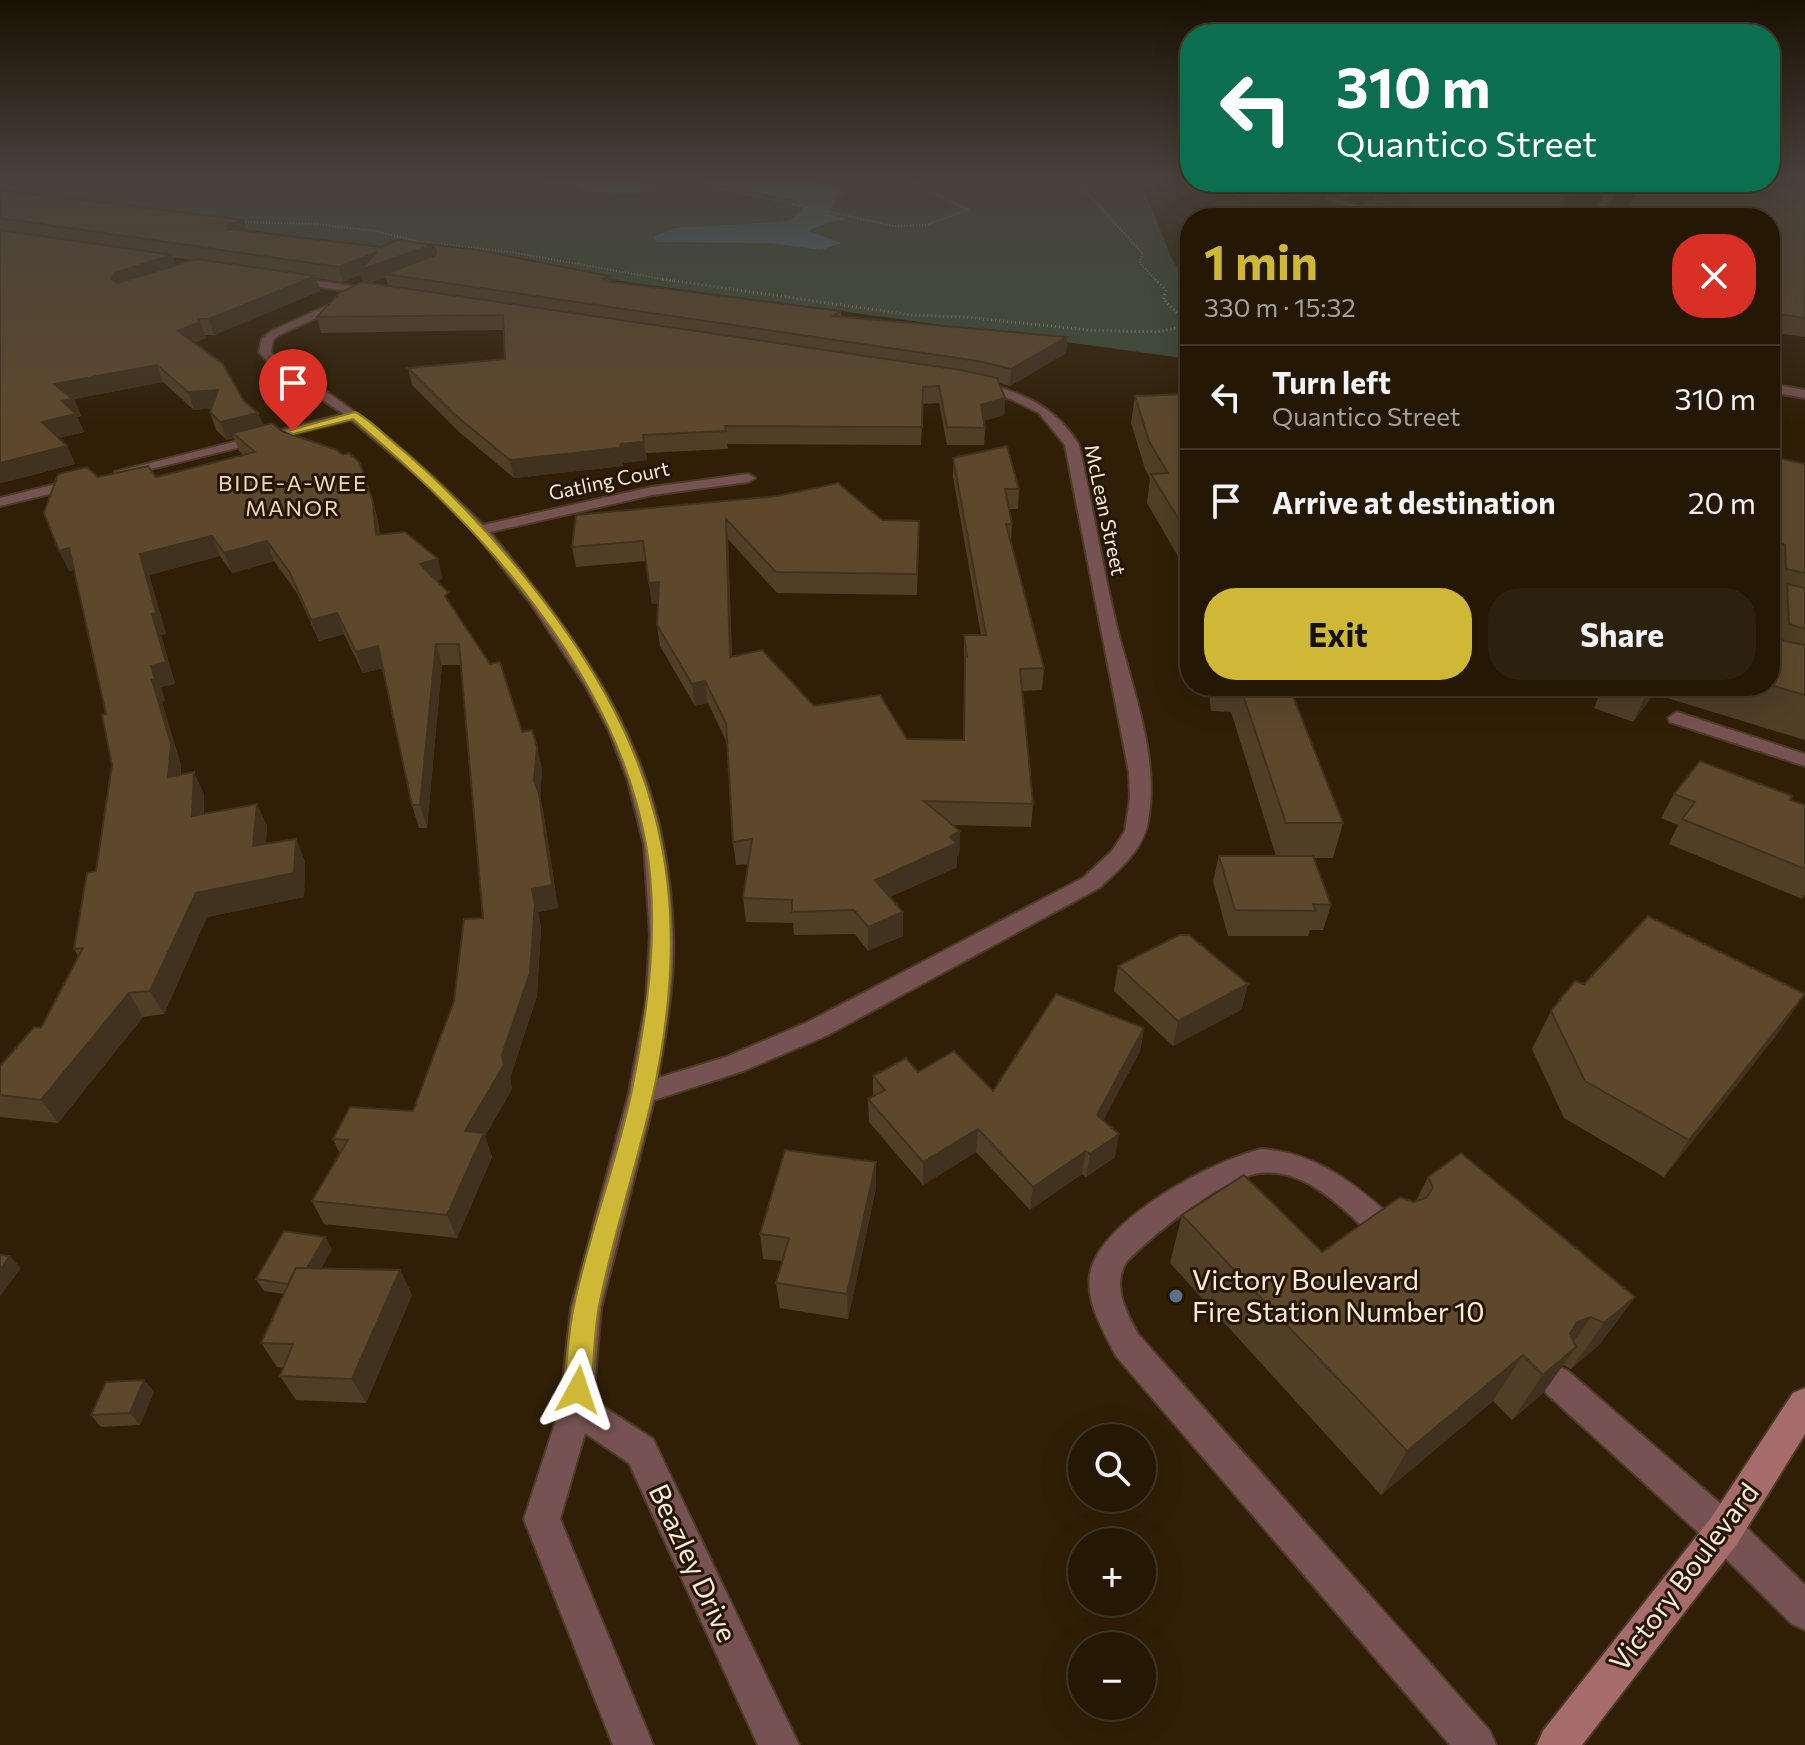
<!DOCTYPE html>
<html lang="en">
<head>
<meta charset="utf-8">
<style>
	:root { --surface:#241704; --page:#2c200e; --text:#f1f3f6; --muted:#a39f9a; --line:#413626; --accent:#d0b837 }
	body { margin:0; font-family:Commissioner,sans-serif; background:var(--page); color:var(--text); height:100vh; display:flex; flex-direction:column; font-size:30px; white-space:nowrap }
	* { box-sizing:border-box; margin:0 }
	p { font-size:26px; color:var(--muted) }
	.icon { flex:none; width:44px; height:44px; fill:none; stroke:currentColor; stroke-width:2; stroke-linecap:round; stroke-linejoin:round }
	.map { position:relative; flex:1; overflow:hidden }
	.drawer { position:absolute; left:1180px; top:208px; width:600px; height:488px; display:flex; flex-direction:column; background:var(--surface); border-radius:32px; box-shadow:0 8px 32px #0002,0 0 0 2px var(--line) }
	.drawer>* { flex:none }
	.banner { position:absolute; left:1180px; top:24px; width:600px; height:168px; border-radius:32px; box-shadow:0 8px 32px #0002,0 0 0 2px var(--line); background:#0b6e4f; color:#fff; overflow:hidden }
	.controls { position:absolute; left:1068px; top:1424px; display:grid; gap:16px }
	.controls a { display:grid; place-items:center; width:88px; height:88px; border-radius:50%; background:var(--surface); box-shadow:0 8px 32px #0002,0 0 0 2px var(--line); font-size:40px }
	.pin { position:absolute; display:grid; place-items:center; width:68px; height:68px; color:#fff; margin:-82px -34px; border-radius:50% 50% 50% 0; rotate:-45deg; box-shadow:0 0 8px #0007 }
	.pin .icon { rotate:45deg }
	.me { position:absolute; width:88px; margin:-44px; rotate:5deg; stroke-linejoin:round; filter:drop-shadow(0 0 6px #0008) }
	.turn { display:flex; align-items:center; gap:28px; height:168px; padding:0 24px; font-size:36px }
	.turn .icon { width:104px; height:104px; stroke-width:2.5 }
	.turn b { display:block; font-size:56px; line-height:68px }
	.round { display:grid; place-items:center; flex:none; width:84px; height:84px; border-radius:32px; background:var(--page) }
	.overview { display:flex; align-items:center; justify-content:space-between; height:136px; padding:0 24px }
	h1 { font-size:48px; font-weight:700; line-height:60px; color:var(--accent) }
	.cta { display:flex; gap:16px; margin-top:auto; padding:16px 24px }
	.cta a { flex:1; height:92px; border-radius:32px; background:var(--accent); color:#111; font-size:32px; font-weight:700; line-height:92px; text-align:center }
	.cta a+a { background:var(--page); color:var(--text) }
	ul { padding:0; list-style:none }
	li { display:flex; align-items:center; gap:24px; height:104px; padding:0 24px; border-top:2px solid var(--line) }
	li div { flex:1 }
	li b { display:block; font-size:30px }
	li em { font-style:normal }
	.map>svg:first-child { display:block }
</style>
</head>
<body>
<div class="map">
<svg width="1805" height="1745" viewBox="0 0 1805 1745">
	<rect width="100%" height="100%" fill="#301f06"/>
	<!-- green -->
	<polygon fill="#3d4e3a" points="0,180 1140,180 1171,257 1190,290 1190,359 0,196"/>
	<!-- water -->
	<g fill="#4e7085">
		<polygon points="522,180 623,180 625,183 641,183 657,188 634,194 584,191 574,184"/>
		<polygon points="709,180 802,180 840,189 843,194 835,200 829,214 845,219 831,221 808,231 842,243 821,250 771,243 657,242 653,237 675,228 776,222 790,220 802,210 798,201 709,183"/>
	</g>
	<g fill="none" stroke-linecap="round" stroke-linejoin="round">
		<!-- service casing -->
		<g stroke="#4c3c24" stroke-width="4">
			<g id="service">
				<polygon points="1770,384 1805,390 1805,398 1770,392"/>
				<polygon points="1770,607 1805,616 1805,626 1770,617"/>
				<polygon points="1677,712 1805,754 1805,766 1670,722 1668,718"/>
				<path d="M1262,1149c59,5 98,39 140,77l5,9 -5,9c-2,1 -9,4 -11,3 -10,0 -18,-11 -25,-17 -28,-27 -64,-62 -106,-57 -38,5 -106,61 -133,88 -16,24 -1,51 11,73l352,397 6,14h-46l-334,-389c-12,-24 -30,-53 -26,-81 8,-54 123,-115 172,-126z"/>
				<polygon points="1557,1366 1568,1371 1737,1518 1742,1531 1737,1544 1724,1549 1711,1544 1546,1393 1541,1382 1546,1371"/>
			</g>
		</g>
		<!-- minor casing -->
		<g stroke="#4c3c24" stroke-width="4">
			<g id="minor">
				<polygon points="1260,182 1273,182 1406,218 1392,218"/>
				<polygon points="1613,182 1621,182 1599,218 1591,218"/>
				<polygon points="290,277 379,290 384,293 379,296 287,282"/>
				<path d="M351,295l4,1v4l-76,35 -6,5 -2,12 9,11c77,44 140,99 203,162l169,-38 96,-13 7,4 -7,4 -96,13 -162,37c105,129 177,228 183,401 2,48 -7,97 -15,145l68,-21 82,-35 275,-144 29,-27 13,-20 5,-33 -1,-26 -64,-327 -26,-32 -26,-13 -45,-16 6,-4c45,12 80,24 105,65 13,59 23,119 37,179 15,62 44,132 32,197 -4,28 -29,49 -49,67l-273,148 -83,35 -89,29 -53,208 -8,92 60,39 146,306h-41l-129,-282 -44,-30 -25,86 93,226h-40l-89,-226 36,-111 11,-100 58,-215 17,-91 4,-68 -6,-89 -16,-64 -19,-50 -23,-44 -55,-83 -56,-71 -55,-55 -69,-58 -229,56 -7,-4 229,-58 -72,-47 -13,-15 3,-13 9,-8z"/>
				<polygon points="81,478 88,482 86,485 0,506 0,498"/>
			</g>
		</g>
		<!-- tertiary casing -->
		<g stroke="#4c3c24" stroke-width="4">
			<polygon id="tertiary" points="1724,1513 1737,1518 1805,1585 1805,1630 1792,1624 1711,1544 1706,1531 1711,1518"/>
		</g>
		<!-- secondary casing -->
		<g stroke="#4c3c24" stroke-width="4">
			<polygon id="secondary" points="1805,1388 1805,1434 1737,1544 1582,1745 1537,1745 1543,1731 1711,1518 1793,1393"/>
		</g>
		<!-- path-far1 -->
		<g stroke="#998b77" stroke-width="2" stroke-dasharray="1 2" stroke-linecap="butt">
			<polyline points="700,180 710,186 894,226 926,225 968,210 908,180"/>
			<polyline points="1071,180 1081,186 1142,253 1140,263 1157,281"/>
			<polyline points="100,203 134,207"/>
			<polyline points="239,222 317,224 375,231 421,242 511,252 673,281"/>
		</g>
		<!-- path -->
		<polyline stroke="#998b77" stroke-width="3" stroke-dasharray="1 3" stroke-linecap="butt" points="662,279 911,315 965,317 1087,330 1156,332 1182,327 1182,318 1163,299 1166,290 1155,279"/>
		<!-- service -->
		<use href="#service" fill="#775252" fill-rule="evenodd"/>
		<!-- minor -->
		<use href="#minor" fill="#775252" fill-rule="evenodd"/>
		<!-- tertiary -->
		<use href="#tertiary" fill="#775252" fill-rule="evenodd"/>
		<!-- secondary -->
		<use href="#secondary" fill="#a66c6c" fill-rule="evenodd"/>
	</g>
	<!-- wall -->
	<g fill="#503e26" fill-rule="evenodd">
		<polygon points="1770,180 1805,180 1805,337 1770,332"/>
		<polygon points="1182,182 1576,182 1556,218 1350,218 1351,213 1372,202 1374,194 1347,199 1328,194 1326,203 1257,217 1180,194"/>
		<path d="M0,190l244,30 3,11 134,16 16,-7 81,10 132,30 5,3 226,28v6l226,20 -1,16 -56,33 -11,-3 6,15 -1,17 -21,6 2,7 -1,17h-37l-8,-42 -16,1 -2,41 -194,-1 1,5 -82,4 1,7 -24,3v3l-109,12 -56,-47 -46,-46 -4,-17 97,-9 -2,-29 -182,3 -4,-16 46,-35 -2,-8 -18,8 -27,-4 4,13 -106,44h-9l1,3 -12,5 50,58 14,12 5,12 110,77 5,19 2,14 63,44 -6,2 85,151 15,15 5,23 -2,27 4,19 14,92 -20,4 3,16 -4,68 -27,82 2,11 -27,47 7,21 -35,81 -133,-14 -12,-23 28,-47 -7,-15 80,-28 41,-110 29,-83 -22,-253h-19l-15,163h-8l-7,-23 -30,-137 -19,5 -19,-39 -25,7 -22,-48 -23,-32 -42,12 -12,-17 -71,19 17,59 -5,1 14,49 -14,3 4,14 -3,1 19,64v8l23,20v20l53,-10 10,22 -1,18 30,-5 9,23 -1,35 -97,20 -43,97 -21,3 -85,106 -58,-6v-51l41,-38 37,-72 -4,-7 22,-78 16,-106 -6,-51 -32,-144 -5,1 29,-94h58l88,-22 -5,-4 -5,-13 -7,2 -11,-10 -6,-18 1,-4 -17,2 -31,-28 -89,17 7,17 -4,1 7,15 -25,6 8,8 8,18 -74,19 -1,-1zM173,257l20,3 -17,5zM386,277l2,9 -20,-3z"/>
		<polygon points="1190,394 1190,606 1181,605 1179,558 1147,503 1150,478 1145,469 1131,423 1135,396"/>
		<polygon points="1770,456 1805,464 1805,740 1654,694 1633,722 1594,708 1603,686 1770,686 1770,617 1775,606 1770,605"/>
		<polygon points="953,458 1019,489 1018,509 1009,509 1012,524 1011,541 1044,668 1042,690 1022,691 1033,804 1031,827 952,825 960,831 959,855 957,856 957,867 890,897 903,936 868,951 855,934 794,935 793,923 746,922 743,898 749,864 736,865 733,842 727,743 708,703 695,706 660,646 657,625 658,603 652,604 646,561 576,567 572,547 576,515 919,521 917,595 777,593 728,539 732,657 814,706 907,739 964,740 964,635 981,635 953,477"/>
		<polygon points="1208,686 1289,686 1343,823 1333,858 1314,858 1331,905 1323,930 1310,930 1308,936 1228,936 1213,881 1219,856 1276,856 1231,712 1211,711"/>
		<polygon points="1674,794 1790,800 1805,805 1805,894 1802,899 1669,844 1678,825 1661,818"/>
		<polygon points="1118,966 1248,984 1241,1010 1173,1046 1114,991"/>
		<polygon points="1584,984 1779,1032 1664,1177 1564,1118 1532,1049 1551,1011"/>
		<polygon points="1144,1028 1140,1051 1103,1120 1115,1157 1086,1177 1082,1174 1030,1210 976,1152 923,1185 869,1122 868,1099 873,1096 873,1076 918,1072 993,1091"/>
		<polygon points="1428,1177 1635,1297 1600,1344 1571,1369 1563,1365 1543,1393 1512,1420 1493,1401 1381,1495 1170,1263 1182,1215 1322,1252 1416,1201"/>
		<polygon points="876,1188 848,1319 780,1308 776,1283 782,1261 763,1259 760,1234"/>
		<polygon points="332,1249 321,1268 400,1270 412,1295 366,1403 296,1400 280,1376 284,1368 277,1367 261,1343 284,1294 264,1291 256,1279"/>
		<polygon points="144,1380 154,1392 140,1425 101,1427 91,1415"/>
	</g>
	<!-- shaded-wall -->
	<g fill="#41321f">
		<polygon points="1372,182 1390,182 1388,191 1347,199 1350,186"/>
		<polygon points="1573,182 1576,182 1556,218 1553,218"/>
		<polygon points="1328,190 1326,203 1257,217 1259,204"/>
		<polygon points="244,220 248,234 237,238 226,226"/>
		<polygon points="432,245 435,259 385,274 386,277 364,285 361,274 343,282 339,267 377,252"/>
		<polygon points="172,255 177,269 120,288 111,279 114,273"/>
		<polygon points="316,276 320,291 214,335 209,319"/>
		<polygon points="200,322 206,338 184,347 178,331"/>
		<polygon points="1067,337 1066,353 1010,386 1011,369"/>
		<polygon points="157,365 163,382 74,399 81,416 77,417 84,432 51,440 42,422 54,384"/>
		<polygon points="218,390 224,407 194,410 188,392"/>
		<polygon points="1005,398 1004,415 980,422 981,405"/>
		<polygon points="258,413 264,430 233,433 234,438 227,440 220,422"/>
		<polygon points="644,442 647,460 623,463 623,466 514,478 510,460"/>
		<polygon points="67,446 75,464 1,483 0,481 0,463"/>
		<polygon points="373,502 378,521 382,555 376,535"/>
		<polygon points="726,519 728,539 732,679 730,657"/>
		<polygon points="212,536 220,556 149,575 166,634 161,635 175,684 161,687 165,701 162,702 181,766 179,800 168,777 152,680 152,614 140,554"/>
		<polygon points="267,541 274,561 232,573 224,553"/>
		<polygon points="69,548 79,568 69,571 59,551"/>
		<polygon points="438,559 443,579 425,584 420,564"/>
		<polygon points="659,582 662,603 652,604 649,583"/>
		<polygon points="337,613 344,634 319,641 311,620"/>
		<polygon points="436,644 442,665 427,828 420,805"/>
		<polygon points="378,646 384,668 363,673 356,652"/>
		<polygon points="705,681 708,703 695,706 692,684"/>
		<polygon points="1650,686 1657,686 1654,694 1633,722"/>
		<polygon points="537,747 542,770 540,797 544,816 558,908 538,912 541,928 537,996 510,1078 512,1089 485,1136 492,1157 457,1238 447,1215 465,1131 502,1055 532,889 534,781"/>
		<polygon points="194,772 204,794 203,839 192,816"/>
		<polygon points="257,804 267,826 264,870 253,846"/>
		<polygon points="960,831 959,855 957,856 957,867 876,903 875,880"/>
		<polygon points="296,839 305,862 304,897 207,917 164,1014 150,991 196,893"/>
		<polygon points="903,912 903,936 868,951 868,927"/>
		<polygon points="1248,984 1241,1010 1173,1046 1178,1021"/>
		<polygon points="129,993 143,1017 58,1123 41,1100"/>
		<polygon points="1805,994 1779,1032 1664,1177 1689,1140"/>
		<polygon points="1144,1028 1140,1051 1094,1138 1097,1115"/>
		<polygon points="978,1129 976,1152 923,1185 923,1162"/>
		<polygon points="1119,1134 1115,1157 1086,1177 1090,1154"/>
		<polygon points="1086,1151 1082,1174 1030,1210 1033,1187"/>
		<polygon points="876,1162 876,1188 848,1319 847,1294"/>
		<polygon points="325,1237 332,1249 305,1298 297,1285"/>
		<polygon points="10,1256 21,1268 0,1297 0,1270"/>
		<polygon points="400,1270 412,1295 366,1403 352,1379"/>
		<polygon points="1635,1297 1600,1344 1571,1369 1604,1323"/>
		<polygon points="1591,1317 1560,1360 1576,1347 1543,1393 1512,1420 1543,1375 1577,1322"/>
		<polygon points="1523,1355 1493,1401 1381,1495 1407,1451"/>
		<polygon points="144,1380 154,1392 140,1425 130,1413"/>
	</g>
	<!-- building -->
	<g fill="#5d482c" stroke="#41321f" stroke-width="2">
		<polygon points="1190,180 1190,182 1297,182 1328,190 1259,204 1182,182"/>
		<polygon points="1333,182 1372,182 1350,186"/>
		<polygon points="1387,182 1573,182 1554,215 1541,214 1539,218 1391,218 1351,213 1366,200 1394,208 1411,207 1410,202 1374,193"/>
		<polygon points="1641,182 1770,182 1805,186 1805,318 1770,313 1770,218 1623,218"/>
		<polygon points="0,190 244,220 226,226 233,227 229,229 381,247 397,240 478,250 610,276 603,279 615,280 611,282 841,311 833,316 1067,337 1011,369 978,361 385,274 435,255 436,251 432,245 360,270 377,252 339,267 0,218"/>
		<polygon points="0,230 172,255 114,273 111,279 118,283 196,259 316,276 209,319 198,319 200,322 178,331 223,364 244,401 258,413 220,422 210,412 218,390 188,392 157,365 54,384 73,399 62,401 76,414 42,422 67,446 0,463"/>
		<polygon points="362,282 961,370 997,378 1005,398 981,405 985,428 947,427 939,386 923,387 922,427 725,426 726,431 643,435 644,442 621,444 620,448 510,460 454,414 408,368 505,359 503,315 317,317 339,293"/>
		<polygon points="1190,394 1190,574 1186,574 1184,528 1151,474 1168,473 1149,441 1135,396"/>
		<polygon points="272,423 282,431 337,450 343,455 349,453 360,463 373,502 376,535 405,532 438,559 420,564 448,592 445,596 490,664 500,662 522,732 532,730 537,747 534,781 539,793 552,885 532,889 535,904 530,973 502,1055 504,1065 465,1131 484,1133 447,1215 312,1201 348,1140 333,1139 350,1107 413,1111 454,1001 464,919 483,918 459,644 436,644 420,805 412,805 378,646 356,652 337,613 311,620 290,573 267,541 224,553 212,536 140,554 156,613 152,614 166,662 151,666 155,679 152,680 171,744 168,777 194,772 192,816 257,804 253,846 296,839 294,873 196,893 150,991 129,993 41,1100 0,1095 0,1066 34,1027 41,1028 83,948 74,949 87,873 96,871 112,765 102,715 106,714 69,548 59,551 44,513 58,474 87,467 98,477 148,466 156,477 255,452 233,433"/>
		<polygon points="1007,446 1019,489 1005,489 1012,524 1006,524 1044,668 1020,669 1033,804 924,801 960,831 950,837 957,843 875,880 903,912 868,927 854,910 792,912 792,900 743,898 752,839 733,842 726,723 705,681 692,684 657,625 659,582 649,583 643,541 572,547 576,515 777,496 838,483 882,520 919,521 917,574 776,572 726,519 730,657 762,650 814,706 880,695 907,739 964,740 965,657 967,657 964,635 986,635 953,458"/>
		<polygon points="1770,456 1805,464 1805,573 1786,569 1785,545 1770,541"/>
		<polygon points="1787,584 1805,588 1805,629 1789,624"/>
		<polygon points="1770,638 1805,645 1805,695 1770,685"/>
		<polygon points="1240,686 1289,686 1343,823 1286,823"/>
		<polygon points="1700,761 1792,796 1790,800 1805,805 1805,869 1682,819 1695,802 1674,794"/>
		<polygon points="1219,856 1313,856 1331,905 1313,904 1316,911 1235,910"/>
		<polygon points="1648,916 1805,994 1689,1140 1585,1081 1551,1011 1575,981 1584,984"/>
		<polygon points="1179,935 1189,935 1248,984 1178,1021 1118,966"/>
		<polygon points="1056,994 1144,1028 1097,1115 1119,1134 1090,1154 1086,1151 1033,1187 978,1129 923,1162 868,1099 885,1090 873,1076 906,1058 918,1072 954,1051 993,1091"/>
		<polygon points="785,1150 876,1162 847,1294 776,1283 789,1238 760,1234"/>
		<polygon points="1461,1153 1635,1297 1604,1323 1591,1317 1577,1322 1570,1334 1576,1347 1543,1375 1523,1355 1407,1451 1182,1215 1244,1175 1322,1252 1400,1197 1414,1202 1426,1198 1433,1188 1428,1177"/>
		<polygon points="284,1231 325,1237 307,1268 296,1268 288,1284 256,1279"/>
		<polygon points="0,1255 10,1256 0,1270"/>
		<polygon points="296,1268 400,1270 352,1379 280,1376 293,1344 261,1343"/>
		<polygon points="144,1380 130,1413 91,1415 106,1382"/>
	</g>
	<!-- sky -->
	<linearGradient id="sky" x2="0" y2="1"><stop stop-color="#1a1103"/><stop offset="0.42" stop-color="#48423b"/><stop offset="1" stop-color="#48423b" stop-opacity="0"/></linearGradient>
	<rect width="1805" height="424" fill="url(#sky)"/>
	<!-- route -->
	<path fill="#d0b837" stroke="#877824" stroke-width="2" d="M355,412c13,6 26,20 38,30 47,39 88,82 127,129 136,165 179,312 133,523 -16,71 -40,141 -54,212 -5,27 -5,56 -8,84l-4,9 -9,4 -10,-4 -4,-9c3,-27 4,-57 10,-84 15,-73 43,-143 58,-216 16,-80 28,-165 14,-246 -31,-173 -164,-316 -293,-425l-60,15 -6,-3z"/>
	<!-- markers -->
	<circle fill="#5c6f8a" stroke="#261600" stroke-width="3" cx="1176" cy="1296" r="8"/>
	<g text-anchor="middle" stroke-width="6" stroke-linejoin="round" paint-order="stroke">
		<!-- far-street labels -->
		<g font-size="20" fill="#f8ecdd" stroke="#261600">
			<text transform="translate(609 481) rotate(-12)" y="7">Gatling Court</text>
			<text transform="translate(1105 510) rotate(78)" y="7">McLean Street</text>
		</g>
		<!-- far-neighbourhood labels -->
		<g font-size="22" letter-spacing="2" fill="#f0d9bc" stroke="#261600">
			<text x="293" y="491">BIDE-A-WEE<tspan x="293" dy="25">MANOR</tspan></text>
		</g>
		<!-- near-poi labels -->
		<g font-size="28" fill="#f8ecdd" stroke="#261600" text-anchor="start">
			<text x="1192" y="1290">Victory Boulevard<tspan x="1192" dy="32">Fire Station Number 10</tspan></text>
		</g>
		<!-- near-street labels -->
		<g font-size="28" fill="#f8ecdd" stroke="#261600">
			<text transform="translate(693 1563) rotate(65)" y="10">Beazley Drive</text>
			<text transform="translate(1684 1577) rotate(-53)" y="10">Victory Boulevard</text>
		</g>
	</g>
</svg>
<div class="controls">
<a><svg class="icon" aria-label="search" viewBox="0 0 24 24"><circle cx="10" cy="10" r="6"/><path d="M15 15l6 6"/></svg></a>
<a>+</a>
<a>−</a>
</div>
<div class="pin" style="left:293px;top:431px;background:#d93025"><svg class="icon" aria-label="arrive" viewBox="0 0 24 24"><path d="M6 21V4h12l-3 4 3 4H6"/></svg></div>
<svg class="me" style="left:578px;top:1390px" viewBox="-20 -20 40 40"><path d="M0-17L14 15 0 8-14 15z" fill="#d0b837" stroke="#fff" stroke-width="4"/></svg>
<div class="banner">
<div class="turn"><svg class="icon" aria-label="left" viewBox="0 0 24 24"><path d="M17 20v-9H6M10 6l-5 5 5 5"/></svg><div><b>310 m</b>Quantico Street</div></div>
</div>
<section class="drawer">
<div class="overview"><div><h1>1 min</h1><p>330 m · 15:32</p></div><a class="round" style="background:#d93025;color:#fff"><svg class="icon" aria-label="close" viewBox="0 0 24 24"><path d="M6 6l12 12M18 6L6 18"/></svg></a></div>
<ul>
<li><svg class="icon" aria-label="left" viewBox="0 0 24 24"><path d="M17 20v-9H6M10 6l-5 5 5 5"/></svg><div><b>Turn left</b><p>Quantico Street</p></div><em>310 m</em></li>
<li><svg class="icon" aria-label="arrive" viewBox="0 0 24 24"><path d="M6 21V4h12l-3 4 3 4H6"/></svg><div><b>Arrive at destination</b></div><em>20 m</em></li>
</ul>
<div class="cta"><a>Exit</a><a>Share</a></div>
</section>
</div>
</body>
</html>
